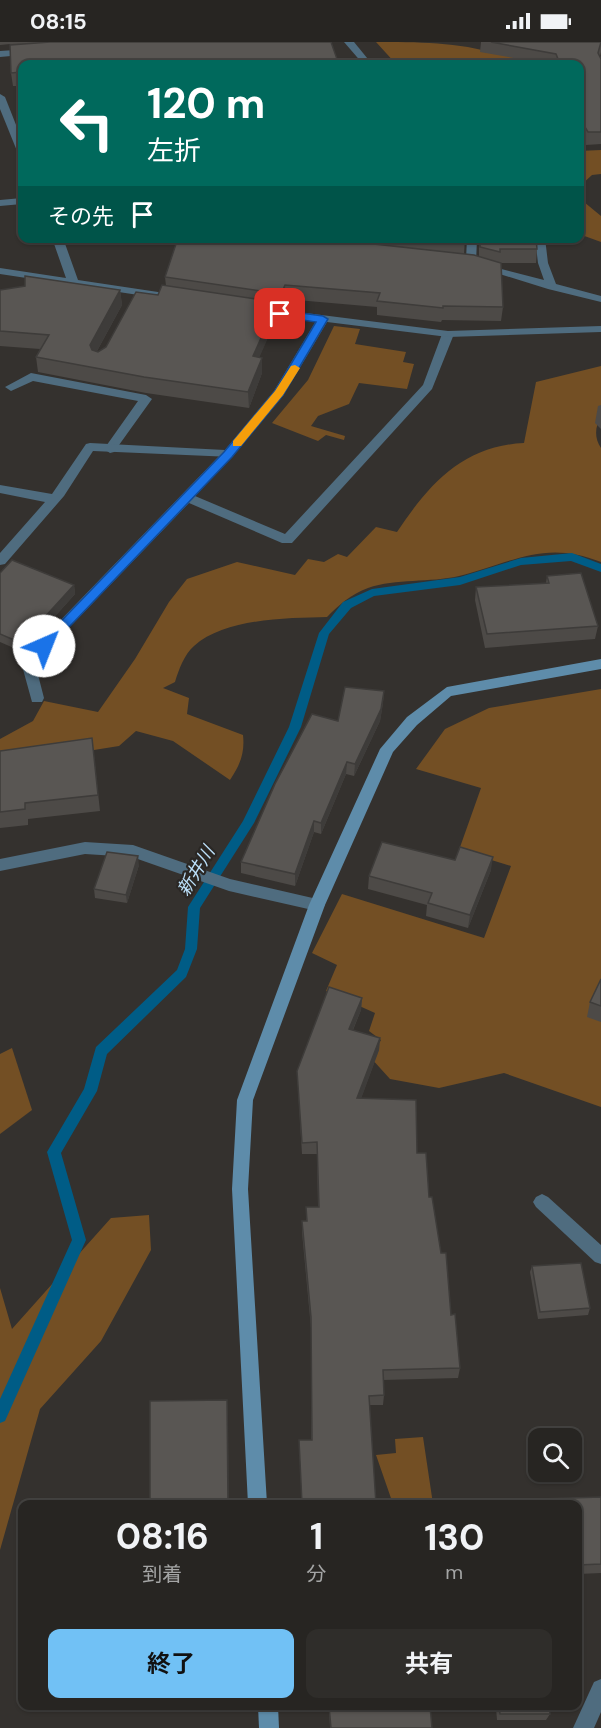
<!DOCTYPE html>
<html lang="ja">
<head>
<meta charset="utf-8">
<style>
	:root { --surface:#272522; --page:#2f2d2a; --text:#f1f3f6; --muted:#a4a5a5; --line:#434240; --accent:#71c1f5 }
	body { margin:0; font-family:"DM Sans","Noto Sans JP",sans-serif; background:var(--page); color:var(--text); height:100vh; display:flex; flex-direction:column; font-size:22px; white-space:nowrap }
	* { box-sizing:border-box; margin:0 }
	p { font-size:20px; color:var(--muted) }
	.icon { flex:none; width:33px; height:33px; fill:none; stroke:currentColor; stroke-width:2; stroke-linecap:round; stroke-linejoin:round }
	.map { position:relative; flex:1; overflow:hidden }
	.panel { position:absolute; left:18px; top:1458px; width:564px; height:210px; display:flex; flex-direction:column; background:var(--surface); border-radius:12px; box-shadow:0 2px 4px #0004,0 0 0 2px var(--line) }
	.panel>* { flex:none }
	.hud { position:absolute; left:18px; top:18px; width:566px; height:183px; border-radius:12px; box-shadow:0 2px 4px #0004,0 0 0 2px var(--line); background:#00695c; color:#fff; overflow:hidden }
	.controls { position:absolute; left:528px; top:1386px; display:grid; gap:12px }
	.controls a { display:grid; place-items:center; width:54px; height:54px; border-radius:12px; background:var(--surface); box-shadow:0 2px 4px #0004,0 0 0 2px var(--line); font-size:30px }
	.pin { position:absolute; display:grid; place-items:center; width:51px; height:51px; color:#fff; margin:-26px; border-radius:12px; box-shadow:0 3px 9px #0006 }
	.me { position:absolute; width:66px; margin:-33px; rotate:44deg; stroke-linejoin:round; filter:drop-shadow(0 0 4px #0008) }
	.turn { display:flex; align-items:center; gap:21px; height:126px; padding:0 30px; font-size:27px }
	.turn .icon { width:78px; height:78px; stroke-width:2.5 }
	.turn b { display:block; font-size:42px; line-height:51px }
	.then { display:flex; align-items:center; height:57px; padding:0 30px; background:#0003; gap:12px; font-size:22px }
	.eta { display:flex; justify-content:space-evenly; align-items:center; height:102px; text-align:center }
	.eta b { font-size:36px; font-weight:700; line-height:42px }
	.action { display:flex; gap:12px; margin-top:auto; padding:12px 30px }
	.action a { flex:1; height:69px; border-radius:12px; background:var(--accent); color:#111; font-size:24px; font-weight:700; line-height:69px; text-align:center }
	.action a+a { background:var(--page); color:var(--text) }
	.status { display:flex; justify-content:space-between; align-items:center; height:42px; padding:0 30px; background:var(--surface); direction:ltr }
	.status svg { height:16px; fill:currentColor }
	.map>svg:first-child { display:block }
</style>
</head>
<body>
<div class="status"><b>08:15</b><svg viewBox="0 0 49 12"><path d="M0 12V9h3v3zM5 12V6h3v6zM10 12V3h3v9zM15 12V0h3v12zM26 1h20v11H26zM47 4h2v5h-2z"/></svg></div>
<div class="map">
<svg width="601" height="1686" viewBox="0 0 601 1686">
	<rect width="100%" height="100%" fill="#34312e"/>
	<!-- green -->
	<g fill="#734f24">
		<path d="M376,0c38,0 86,0 119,12l38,-7 -3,17h-134z"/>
		<polygon points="601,108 601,132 592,133 581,143 584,160 601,174 601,200 579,192 579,109"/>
		<polygon points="334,284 360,287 355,302 406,310 403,320 414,322 407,347 359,341 349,362 318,374 311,384 345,394 344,398 326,393 318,399 272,381 308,338"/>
		<path d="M601,324v51c-6,9 -7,21 0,31v114c-57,-23 -89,1 -142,14 -29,7 -63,2 -91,12 -17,6 -29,17 -41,29 -39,1 -102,1 -133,29 -10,9 -15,23 -19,36l-12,6 26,10 -2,16 56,21c2,18 -3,30 -13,45l-57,-39 -37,-10 -17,15 -119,19v-26l33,-18 11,-20 54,11 37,-53 34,-57 18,-23 50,-17 58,13 13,-16 16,3 14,-8 9,3 29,-30 21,5c32,-48 66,-86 127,-89l12,-61z"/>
		<polygon points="601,647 601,1065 504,1031 439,1046 390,1037 371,1016 381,998 369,989 375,971 326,949 337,923 312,911 342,852 484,896 511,824 459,808 481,746 416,727 445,687 489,666"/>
		<polygon points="12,1006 32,1068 0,1092 0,1012"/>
		<polygon points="149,1173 151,1208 101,1299 40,1367 0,1508 0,1246 12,1287 111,1176"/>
		<polygon points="423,1395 433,1462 393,1462 376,1413 396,1411 395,1397"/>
	</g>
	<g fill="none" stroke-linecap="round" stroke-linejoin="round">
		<!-- stream -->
		<polygon fill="#005c86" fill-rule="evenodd" points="572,511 601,522 601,530 571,519 521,523 460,543 374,554 351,566 329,592 301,685 254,781 200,866 197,907 186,935 107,1012 97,1049 61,1111 86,1198 5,1379 0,1381 0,1357 72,1198 47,1110 84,1047 96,1005 177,928 185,907 188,865 243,779 289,685 319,591 343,560 372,547 460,535 521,516"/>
		<!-- lane -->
		<g fill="#4f6c7f" fill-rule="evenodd">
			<polygon points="535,196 545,196 548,221 556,242 601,254 601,260 548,247 477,225 482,222 544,238 538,221"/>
			<polygon points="448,289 454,292 432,347 292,501 282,501 189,461 35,621 44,656 42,660 32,660 21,620 23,617 224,409 232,409 234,412 195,454 285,492 423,343 442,292"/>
			<polygon points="31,331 146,353 152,357 114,410 110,411 104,407 138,359 33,339 11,349 5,345"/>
		</g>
		<!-- street -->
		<g fill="#4f6c7f" fill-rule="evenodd">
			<polygon points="344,0 354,0 372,22 363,22"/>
			<polygon points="30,7 33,8 33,12 0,15 0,9"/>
			<polygon points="0,52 5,55 22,98 22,112 17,109 0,67"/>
			<polygon points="22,156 22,162 0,164 0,158"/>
			<polygon points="52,196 63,196 78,238 178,253 184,256 178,259 0,232 0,226 66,236"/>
			<polygon points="467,196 477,196 476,222 471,225 456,221 466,218"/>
			<polygon points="258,265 448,289 601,284 601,290 448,295 327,280 283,354 232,415 93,409 64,454 5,522 0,523 0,511 45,460 0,451 0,443 52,452 86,402 90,401 225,408 274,349 316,279 254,270 254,266"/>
			<polygon points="85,800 133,803 230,837 317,857 322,859 325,863 322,867 317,869 229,849 132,815 85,812 0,829 0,817"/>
			<polygon points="542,1152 548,1155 601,1203 601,1222 595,1220 536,1165 533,1160 536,1155"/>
			<polygon points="601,1637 601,1670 594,1686 573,1686 594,1640"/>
		</g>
		<!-- secondary -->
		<g fill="#5e8caa" fill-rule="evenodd">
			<polygon points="601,617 601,627 451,654 417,683 393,710 325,863 253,1058 248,1147 267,1462 248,1462 232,1147 237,1058 309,863 380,707 407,675 447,645"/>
			<polygon points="258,1664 278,1664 279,1686 259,1686"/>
		</g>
	</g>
	<!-- wall -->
	<g fill="#4d4a47">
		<polygon points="0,0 331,0 338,20 355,22 22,22 22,44 13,44 11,31 10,2 0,3"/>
		<polygon points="481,0 601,0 601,10 600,14 601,17 601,102 586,103 584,97 579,98 579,22 547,22 480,10"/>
		<polygon points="377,196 465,196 464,212 479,214 479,196 536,196 537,207 536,221 500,221 503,265 501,279 442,278 441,280 377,273 377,265 285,257 281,266 277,265 277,275 259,315 262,331 249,366 146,351 38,330 36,315 40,307 0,304 0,248 120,248 122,263 97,309 98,310 106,305 158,253 166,244 165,235 374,202 379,202"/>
		<polygon points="601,363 601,387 595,381 598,364"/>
		<polygon points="0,531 74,543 75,552 23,610 0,600"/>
		<polygon points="547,534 598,584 595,597 485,606 475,558 476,545 546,541"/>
		<polygon points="384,649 383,661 380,679 354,734 346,732 321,792 314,790 295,844 241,831 241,820 338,679"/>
		<polygon points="92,696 100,769 28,777 28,783 0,786 0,709"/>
		<polygon points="139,823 127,861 95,856 94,847"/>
		<polygon points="491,828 468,886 426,874 427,863 368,847 369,834"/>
		<polygon points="601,937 601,980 587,975 590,960"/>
		<polygon points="362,956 361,968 353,988 380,996 379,1008 361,1056 417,1111 429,1155 460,1326 458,1336 383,1338 384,1353 383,1363 369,1363 311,1398 311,1286 302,1190 302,1179 306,1179 306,1165 318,1165 317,1112 302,1112 297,1029"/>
		<polygon points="532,1224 590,1266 588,1273 538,1277 530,1230"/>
		<polygon points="601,1455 601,1531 578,1532 578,1462 537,1462 539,1457"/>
		<polygon points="329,1664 549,1664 550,1672 546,1678 497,1678 496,1666 430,1665 432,1686 330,1686"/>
	</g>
	<!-- shaded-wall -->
	<g fill="#3e3c3a">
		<polygon points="585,85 584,97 579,98 579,86"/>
		<polygon points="285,243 285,257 281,266 281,252"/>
		<polygon points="120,248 122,263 92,318 90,303"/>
		<polygon points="277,260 277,275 253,330 253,314"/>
		<polygon points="262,316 262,331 249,366 248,350"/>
		<polygon points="74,543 75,552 23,610 21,601"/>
		<polygon points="384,649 383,661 380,679 354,734 355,722"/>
		<polygon points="347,720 346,732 321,792 321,781"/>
		<polygon points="314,779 314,790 295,844 295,832"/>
		<polygon points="138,814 139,823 127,861 126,853"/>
		<polygon points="493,815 491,828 468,886 470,873"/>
		<polygon points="362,956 361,968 348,999 349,987"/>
		<polygon points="380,996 379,1008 357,1068 357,1056"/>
		<polygon points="227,1358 228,1370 229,1462 228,1462"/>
	</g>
	<!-- building -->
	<g fill="#595653" stroke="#3e3c3a" stroke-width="1.5">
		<polygon points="50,0 331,0 338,20 354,19 355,22 22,22 22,30 11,31 10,3"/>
		<polygon points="491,0 601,0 598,11 601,17 601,90 588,90 585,85 579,86 579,22 560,22 556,12"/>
		<polygon points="178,196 367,196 374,202 474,213 501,221 503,265 443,264 443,266 377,259 380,251 285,243 281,252 165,235"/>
		<polygon points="423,196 465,196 465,202"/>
		<polygon points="480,196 536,196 537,207 500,207 500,210 480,205"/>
		<polygon points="25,234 120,248 90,303 92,308 98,310 106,305 136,250 158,253 162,243 277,260 253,314 262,316 248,350 144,335 36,315 49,293 0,289 0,248 25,244"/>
		<polygon points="12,518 74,543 21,601 0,592 0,531"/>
		<polygon points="581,531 598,584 487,592 476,545 549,541 547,534"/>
		<polygon points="345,645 384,649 381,667 355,722 347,720 321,781 314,779 295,832 241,820 275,742 312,672 338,679"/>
		<polygon points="92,696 98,753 25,761 25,767 0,770 0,709"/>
		<polygon points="382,800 455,818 460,805 493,815 470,873 428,861 432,851 369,834"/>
		<polygon points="107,810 138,814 126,853 94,847"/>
		<polygon points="601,937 601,964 590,960"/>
		<polygon points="329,945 362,956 349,987 380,996 357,1056 416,1058 417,1111 426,1111 429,1155 432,1155 441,1211 446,1211 451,1273 455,1272 460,1326 383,1328 384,1353 369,1354 376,1462 302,1462 299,1398 312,1398 311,1275 302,1179 307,1179 306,1165 319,1165 317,1100 302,1101 297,1029"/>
		<polygon points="581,1221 590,1266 540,1270 532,1224"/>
		<polygon points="227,1358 228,1462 150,1462 150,1359"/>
		<polygon points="601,1455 601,1522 578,1523 578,1462 540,1462 539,1457"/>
		<polygon points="329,1664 430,1664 432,1686 331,1686"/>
		<polygon points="499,1664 549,1664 550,1672 500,1672"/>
	</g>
	<!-- route -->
	<polygon fill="#1a73e8" stroke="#114b97" stroke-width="1.5" points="280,268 323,274 328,277 283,353 232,415 48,607 40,607 40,601 224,410 275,349 316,280 276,274 276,269"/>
	<!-- slow -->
	<polygon fill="#f59e0b" points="295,323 300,326 283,353 241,404 233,404 233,399 275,349 291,324"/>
	<g text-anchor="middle" stroke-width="4.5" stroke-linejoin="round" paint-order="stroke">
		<!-- water labels -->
		<g font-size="18" font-style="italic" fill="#bce0fa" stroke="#2a2724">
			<text transform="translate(196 829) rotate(-59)" y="6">新井川</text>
		</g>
	</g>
</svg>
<div class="controls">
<a><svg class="icon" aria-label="search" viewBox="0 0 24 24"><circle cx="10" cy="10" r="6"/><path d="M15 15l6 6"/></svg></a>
</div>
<div class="pin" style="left:280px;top:272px;background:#d93025"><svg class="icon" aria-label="arrive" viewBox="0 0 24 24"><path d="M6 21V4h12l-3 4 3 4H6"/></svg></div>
<svg class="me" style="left:44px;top:604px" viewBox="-20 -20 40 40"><circle r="19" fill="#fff"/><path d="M0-13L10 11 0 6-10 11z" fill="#1a73e8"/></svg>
<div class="hud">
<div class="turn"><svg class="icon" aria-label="left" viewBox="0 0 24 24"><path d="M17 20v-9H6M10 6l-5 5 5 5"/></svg><div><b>120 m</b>左折</div></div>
<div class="then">その先<svg class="icon" aria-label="arrive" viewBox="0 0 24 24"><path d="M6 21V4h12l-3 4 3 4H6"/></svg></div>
</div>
<section class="panel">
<div class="eta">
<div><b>08:16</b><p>到着</p></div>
<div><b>1</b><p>分</p></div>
<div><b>130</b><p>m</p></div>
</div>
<div class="action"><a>終了</a><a>共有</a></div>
</section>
</div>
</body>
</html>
